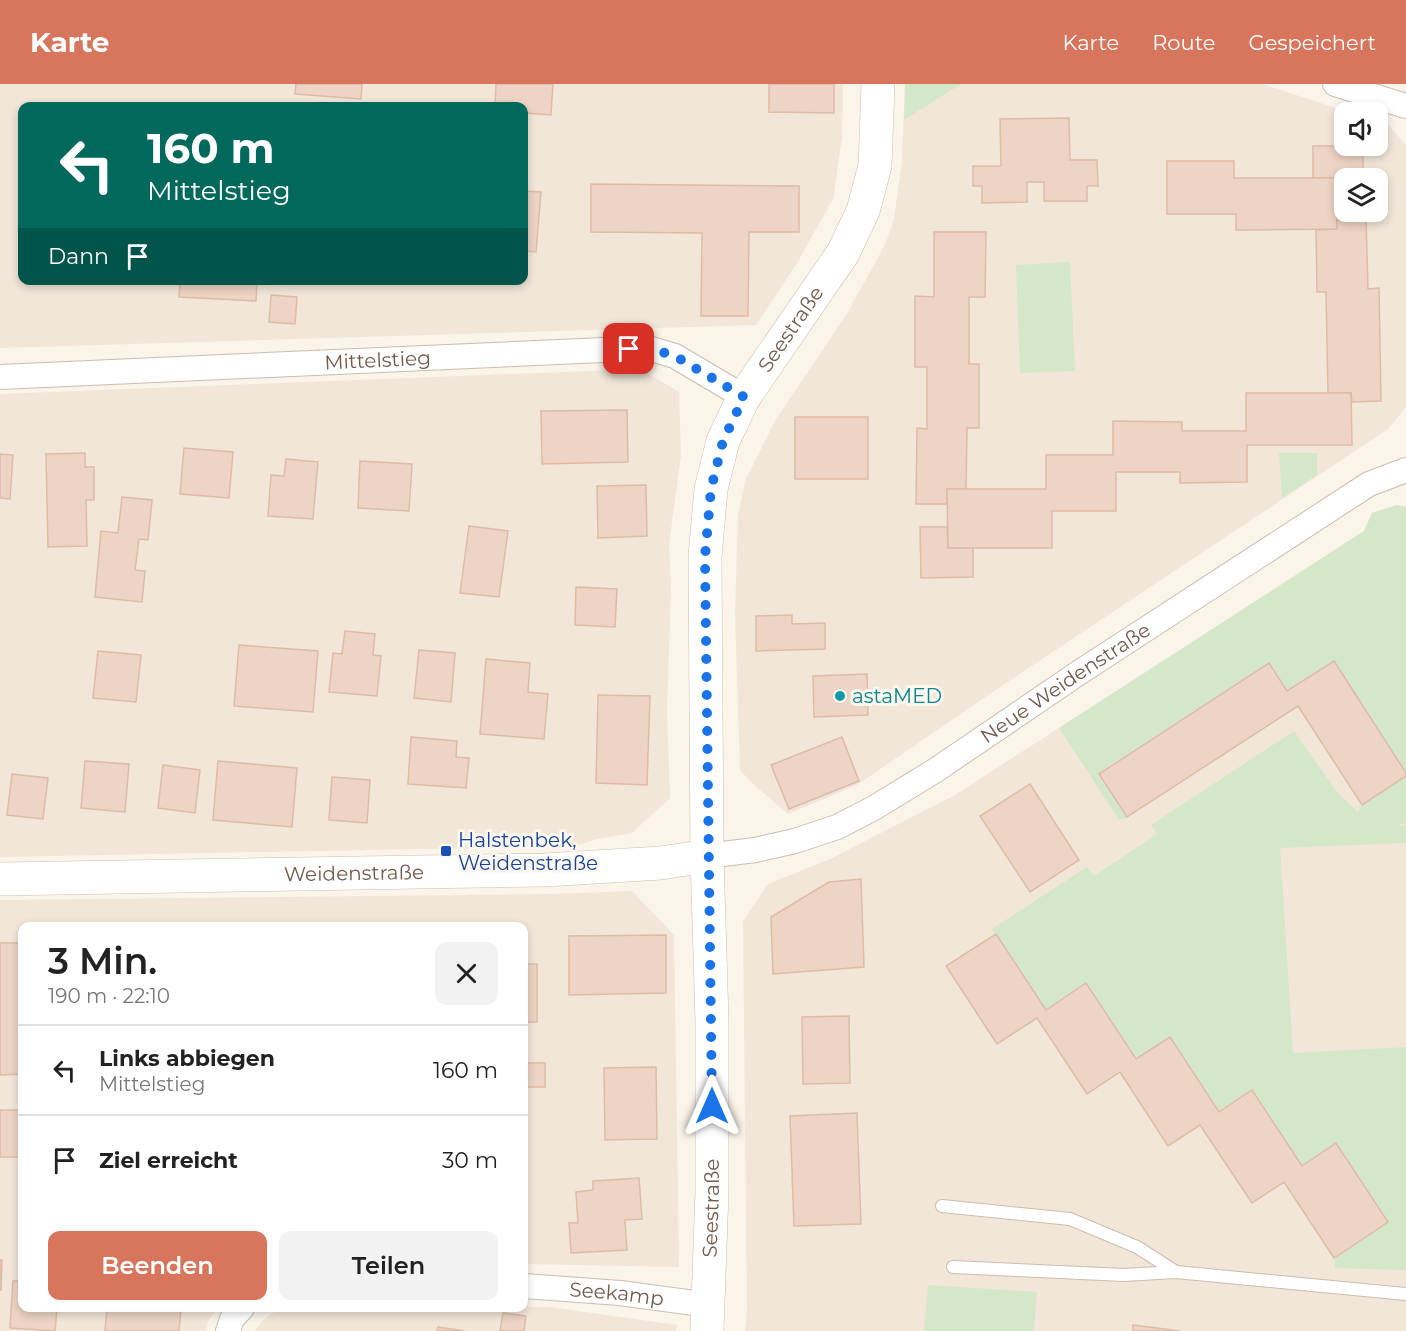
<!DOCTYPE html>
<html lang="de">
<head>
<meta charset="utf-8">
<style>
	:root { --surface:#fff; --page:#f2f2f2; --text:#222; --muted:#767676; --line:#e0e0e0; --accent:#d7765c }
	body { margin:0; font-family:Montserrat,sans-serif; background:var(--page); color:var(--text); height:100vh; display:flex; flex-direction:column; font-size:22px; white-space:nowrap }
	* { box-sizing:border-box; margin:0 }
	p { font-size:20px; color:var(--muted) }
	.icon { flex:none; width:33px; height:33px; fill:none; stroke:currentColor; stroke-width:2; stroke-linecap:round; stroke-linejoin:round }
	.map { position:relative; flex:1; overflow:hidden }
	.drawer { position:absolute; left:18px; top:838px; width:510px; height:390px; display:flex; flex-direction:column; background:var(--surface); border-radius:12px; box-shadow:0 3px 9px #0003 }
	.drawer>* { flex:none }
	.hud { position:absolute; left:18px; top:18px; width:510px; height:183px; border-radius:12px; box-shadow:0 3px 9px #0003; background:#00695c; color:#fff; overflow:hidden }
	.tools { position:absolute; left:1334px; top:18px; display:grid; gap:12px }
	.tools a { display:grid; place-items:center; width:54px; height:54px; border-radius:12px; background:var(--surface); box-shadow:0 3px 9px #0003; font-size:30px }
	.pin { position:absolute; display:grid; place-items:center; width:51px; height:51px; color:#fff; margin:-26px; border-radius:12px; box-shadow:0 3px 9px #0006 }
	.me { position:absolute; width:66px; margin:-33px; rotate:0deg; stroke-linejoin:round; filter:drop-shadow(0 0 4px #0008) }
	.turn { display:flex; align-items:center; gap:21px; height:126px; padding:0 30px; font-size:27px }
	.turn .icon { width:78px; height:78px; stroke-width:2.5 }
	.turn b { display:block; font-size:42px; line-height:51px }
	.then { display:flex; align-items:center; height:57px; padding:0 30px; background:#0003; gap:12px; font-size:22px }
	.round { display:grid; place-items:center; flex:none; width:63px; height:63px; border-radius:12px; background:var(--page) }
	.summary { display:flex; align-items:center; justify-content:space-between; height:102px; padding:0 30px }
	h1 { font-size:36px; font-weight:600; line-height:45px }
	.button { display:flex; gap:12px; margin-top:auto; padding:12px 30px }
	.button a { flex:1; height:69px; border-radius:12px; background:var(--accent); color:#fff; font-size:24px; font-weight:600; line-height:69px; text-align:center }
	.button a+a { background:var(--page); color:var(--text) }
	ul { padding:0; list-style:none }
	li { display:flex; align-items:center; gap:18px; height:90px; padding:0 30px; border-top:2px solid var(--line) }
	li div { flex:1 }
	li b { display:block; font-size:22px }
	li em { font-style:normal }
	header { display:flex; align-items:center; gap:36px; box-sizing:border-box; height:84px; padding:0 30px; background:var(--accent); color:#fff }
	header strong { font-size:28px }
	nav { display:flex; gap:33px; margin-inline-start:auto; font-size:21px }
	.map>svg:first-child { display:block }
</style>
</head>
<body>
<header>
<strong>Karte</strong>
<nav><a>Karte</a><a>Route</a><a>Gespeichert</a></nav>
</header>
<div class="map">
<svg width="1406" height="1247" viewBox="0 0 1406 1247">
	<rect width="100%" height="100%" fill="#faf4e9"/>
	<!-- residential -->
	<g fill="#f1e6d8" fill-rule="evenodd">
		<path d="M0,0h843l-1,54 -9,61 -36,64 -41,62 -756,23zM22,22h502v174h-502z"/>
		<path d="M905,0h357l86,28h-4v34h33v-24l13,5 16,18v262l-18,22 -394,262 -137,94 -69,29 -34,-29 -14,-15 -5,-155 3,-101 8,-35 30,-60 70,-104 39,-70 9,-26 8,-58zM1344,94h33v34h-33z"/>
		<polygon points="640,285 679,308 681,372 669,460 671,505 667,628 670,714 632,749 597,755 575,762 0,773 0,310"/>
		<polygon points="1397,421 1406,423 1406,1247 745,1247 747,1226 743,837 768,800 830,775 955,711 1364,447 1372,429"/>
		<polygon points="632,807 674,851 679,1183 524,1180 524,843 22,843 22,1224 217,1224 208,1237 206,1247 0,1247 0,816 552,810"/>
		<polygon points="550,1223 677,1241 676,1247 255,1247 263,1236 277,1226 285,1224"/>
	</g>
	<!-- green -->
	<g fill="#d5e7c9">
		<polygon points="905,0 961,0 904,36"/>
		<polygon points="1070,178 1075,287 1020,289 1016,181"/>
		<polygon points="1279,369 1317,369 1317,391 1282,414"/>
		<polygon points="1397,421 1406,423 1406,689 1334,577 1287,607 1269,579 1099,689 1127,733 1119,736 1059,644 1364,447 1372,429"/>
		<polygon points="1294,647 1337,708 1358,728 1362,721 1406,692 1406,739 1397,741 1406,742 1406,759 1280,764 1293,969 1406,963 1406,1186 1335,1184 1334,1174 1388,1138 1336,1059 1302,1082 1219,1028 1170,954 1136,975 1086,900 1046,926 992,845 1087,783 1094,792 1157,750 1151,741"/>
		<polygon points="928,1201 1037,1208 1034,1247 924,1247"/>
	</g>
	<!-- building -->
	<g fill="#edd4c4" stroke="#debba6" stroke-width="1.5">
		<polygon points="296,0 362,0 361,15 295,10"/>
		<polygon points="496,0 553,0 551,31 524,29 524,22 495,22"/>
		<polygon points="769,0 834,0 834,29 769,28"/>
		<polygon points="1069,34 1070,76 1097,76 1098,102 1087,102 1087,117 1044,117 1044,98 1027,98 1027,118 982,119 982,102 973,102 973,82 1001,82 1000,35"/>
		<polygon points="1313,62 1363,62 1363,94 1344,94 1344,108 1337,108 1337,94 1313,94"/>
		<polygon points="1167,77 1234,77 1234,94 1337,94 1337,145 1236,146 1236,130 1167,130"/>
		<polygon points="591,100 799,102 799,148 749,148 748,232 701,232 702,149 591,148"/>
		<polygon points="524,107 541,108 536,168 524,167"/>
		<polygon points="1366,135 1368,205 1379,204 1381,317 1352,318 1351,309 1328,309 1326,208 1317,208 1316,146 1337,145 1337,136"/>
		<polygon points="934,148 986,148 985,213 969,213 969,280 979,280 979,344 967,344 966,405 947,405 947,420 916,420 917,344 927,345 927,283 915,283 915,212 934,213"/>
		<polygon points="180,196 257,196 256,217 179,213"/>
		<polygon points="271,211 297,213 295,240 269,238"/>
		<polygon points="1246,309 1351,309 1352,361 1247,361 1247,398 1180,399 1180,388 1116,388 1116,427 1052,427 1052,464 948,464 947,405 1046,405 1046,371 1113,371 1113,337 1182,338 1182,347 1246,347"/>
		<polygon points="627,326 628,378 542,380 541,327"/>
		<rect x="795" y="333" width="73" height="62"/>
		<polygon points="184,364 233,368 229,414 180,410"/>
		<polygon points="85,369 85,383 94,383 94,416 86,416 87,462 48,463 46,370"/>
		<polygon points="0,370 13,371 10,415 0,414"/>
		<polygon points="286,375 318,378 313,435 268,432 271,391 284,392"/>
		<polygon points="360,377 412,380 409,427 358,424"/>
		<polygon points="646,401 647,452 598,454 597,402"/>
		<polygon points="122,413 152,416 148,456 139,455 135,486 145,487 142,518 95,513 101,447 118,449"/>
		<polygon points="469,442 508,447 499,513 460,509"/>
		<polygon points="920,443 947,443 948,464 973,464 973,493 921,494"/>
		<polygon points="576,503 617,505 615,543 575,541"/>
		<polygon points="792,531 792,540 825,539 825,565 756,567 756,532"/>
		<polygon points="345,547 375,550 373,571 381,572 377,612 329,608 333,569 342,570"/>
		<polygon points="239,561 318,567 313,628 234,622"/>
		<polygon points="419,566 455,569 451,618 414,614"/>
		<polygon points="98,567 141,571 136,618 93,614"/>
		<polygon points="486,575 530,579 528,608 548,610 544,655 480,650"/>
		<polygon points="1334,577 1406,689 1406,692 1362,721 1298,622 1127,733 1099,690 1269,579 1287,607"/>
		<polygon points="867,590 868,631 814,633 813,592"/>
		<polygon points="598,611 650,612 647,701 596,699"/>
		<polygon points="411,653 457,657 456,673 469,674 466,704 408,700"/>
		<polygon points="842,653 859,697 789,725 771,681"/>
		<polygon points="85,677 129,680 125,728 81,724"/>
		<polygon points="218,677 297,684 292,743 213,736"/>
		<polygon points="163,681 200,686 195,729 158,724"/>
		<polygon points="12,690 48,694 43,735 7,731"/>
		<polygon points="332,693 370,696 367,739 329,736"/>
		<polygon points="1030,700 1079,776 1030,808 980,732"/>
		<polygon points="861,795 864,883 773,890 771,833 829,798"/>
		<polygon points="996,850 1046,926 1086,899 1136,975 1170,953 1219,1028 1252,1006 1302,1082 1336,1059 1388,1138 1334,1174 1284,1098 1252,1119 1200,1041 1168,1062 1120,988 1087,1010 1037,934 997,960 946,882"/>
		<polygon points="666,851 666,909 569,911 569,852"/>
		<polygon points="0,859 22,859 22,990 0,991"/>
		<rect x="524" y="880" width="13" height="58"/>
		<polygon points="849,932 850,999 803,1000 802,933"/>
		<rect x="524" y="979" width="21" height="24"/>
		<polygon points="656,983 657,1055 605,1056 604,984"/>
		<rect x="0" y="1026" width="22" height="47"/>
		<polygon points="857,1029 861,1140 794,1142 790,1032"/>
		<polygon points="639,1094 642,1135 625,1136 627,1166 571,1169 569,1139 578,1139 576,1108 593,1106 593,1097"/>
		<polygon points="0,1176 2,1176 1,1206 0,1206"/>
		<polygon points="13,1197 22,1197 22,1224 57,1224 55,1247 10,1244"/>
		<polygon points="107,1224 181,1224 179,1247 105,1247"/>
		<polygon points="503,1229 526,1232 524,1247 500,1247"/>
		<polygon points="1133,1241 1180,1247 1133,1247"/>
		<polygon points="438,1243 465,1247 437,1247"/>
	</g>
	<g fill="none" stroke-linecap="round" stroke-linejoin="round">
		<!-- lane casing -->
		<g stroke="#cbbcb0" stroke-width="14">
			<g id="lane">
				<polyline points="942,1122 1070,1135 1137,1163 1176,1188"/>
				<polyline points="953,1183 1123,1191 1176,1188 1406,1210"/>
			</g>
		</g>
		<!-- street casing -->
		<g stroke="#cbbcb0" stroke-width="26">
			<g id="street">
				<polyline points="1335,0 1406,22"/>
				<path id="s1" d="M0,293l648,-29 27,8 69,41"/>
				<path id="s2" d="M707,772l48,-6 40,-9 42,-14 37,-19 62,-38 144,-98 289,-188 37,-14"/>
				<path id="s3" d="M524,1202l96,7 89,12"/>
				<polyline points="228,1247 232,1235 242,1224"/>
			</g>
		</g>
		<!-- secondary casing -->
		<g stroke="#cebcae" stroke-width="34">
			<g id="secondary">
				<path id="s4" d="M0,795l545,-9 116,-7 46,-7"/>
				<path id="s5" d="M707,1247l5,-140v-170l-5,-165 -2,-299 6,-68 12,-48 21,-44 99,-144 20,-42 12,-45 3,-82"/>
			</g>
		</g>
		<!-- lane -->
		<use href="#lane" stroke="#fff" stroke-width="12"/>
		<!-- street -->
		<use href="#street" stroke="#fff" stroke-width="24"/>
		<!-- secondary -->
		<use href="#secondary" stroke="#fff" stroke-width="33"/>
	</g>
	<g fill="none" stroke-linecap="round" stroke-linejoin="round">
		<!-- route -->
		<polyline stroke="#1a73e8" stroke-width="10" stroke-dasharray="0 18" points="629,265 648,264 675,272 744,313 723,357 711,405 705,473 712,1022"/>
	</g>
	<!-- markers -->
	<circle fill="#0f9aa8" stroke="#fdf8ef" stroke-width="2" cx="840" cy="612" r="6"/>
	<rect fill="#1a4fb4" stroke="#fdf8ef" stroke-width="2" x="440" y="761" width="12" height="12" rx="3"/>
	<g text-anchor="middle" stroke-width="6" stroke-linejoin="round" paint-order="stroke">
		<!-- street labels -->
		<g font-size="20" fill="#725b4f" stroke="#fdf8ef">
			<text dy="7" stroke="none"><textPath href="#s5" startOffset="1023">Seestraße</textPath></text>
			<text dy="7" stroke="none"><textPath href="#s1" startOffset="378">Mittelstieg</textPath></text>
			<text dy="7" stroke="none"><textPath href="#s2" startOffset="404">Neue Weidenstraße</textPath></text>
			<text dy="7" stroke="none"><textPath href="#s4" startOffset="354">Weidenstraße</textPath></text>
			<text dy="7" stroke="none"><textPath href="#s5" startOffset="123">Seestraße</textPath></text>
			<text dy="7" stroke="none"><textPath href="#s3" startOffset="93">Seekamp</textPath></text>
		</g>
		<!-- culture labels -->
		<g font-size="20" fill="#0d838f" stroke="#fdf8ef" text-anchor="start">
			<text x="852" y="619">astaMED</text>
		</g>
		<!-- transit labels -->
		<g font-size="20" fill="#164399" stroke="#fdf8ef" text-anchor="start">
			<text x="458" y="763">Halstenbek,<tspan x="458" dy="23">Weidenstraße</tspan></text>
		</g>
	</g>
</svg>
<div class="tools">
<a><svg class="icon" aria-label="sound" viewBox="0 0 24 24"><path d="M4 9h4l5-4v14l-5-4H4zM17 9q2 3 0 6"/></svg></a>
<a><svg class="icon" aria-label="layers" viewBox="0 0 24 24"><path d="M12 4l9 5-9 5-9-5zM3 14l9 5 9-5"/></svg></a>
</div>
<div class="pin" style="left:629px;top:265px;background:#d93025"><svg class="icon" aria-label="arrive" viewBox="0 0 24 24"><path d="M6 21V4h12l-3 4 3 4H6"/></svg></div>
<svg class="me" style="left:712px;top:1022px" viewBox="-20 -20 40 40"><path d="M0-17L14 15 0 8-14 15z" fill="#1a73e8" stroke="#fff" stroke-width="4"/></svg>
<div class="hud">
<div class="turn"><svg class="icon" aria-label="left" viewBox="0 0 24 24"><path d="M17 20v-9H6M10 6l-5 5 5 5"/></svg><div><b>160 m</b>Mittelstieg</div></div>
<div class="then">Dann<svg class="icon" aria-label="arrive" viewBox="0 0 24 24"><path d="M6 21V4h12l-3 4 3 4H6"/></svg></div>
</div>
<section class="drawer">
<div class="summary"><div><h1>3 Min.</h1><p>190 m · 22:10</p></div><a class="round"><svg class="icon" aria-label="close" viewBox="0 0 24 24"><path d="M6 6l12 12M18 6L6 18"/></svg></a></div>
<ul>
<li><svg class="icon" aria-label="left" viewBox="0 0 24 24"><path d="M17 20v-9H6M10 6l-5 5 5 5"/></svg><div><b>Links abbiegen</b><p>Mittelstieg</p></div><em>160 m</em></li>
<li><svg class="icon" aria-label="arrive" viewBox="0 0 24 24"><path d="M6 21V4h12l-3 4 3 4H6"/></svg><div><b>Ziel erreicht</b></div><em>30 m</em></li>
</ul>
<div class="button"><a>Beenden</a><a>Teilen</a></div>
</section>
</div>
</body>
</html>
